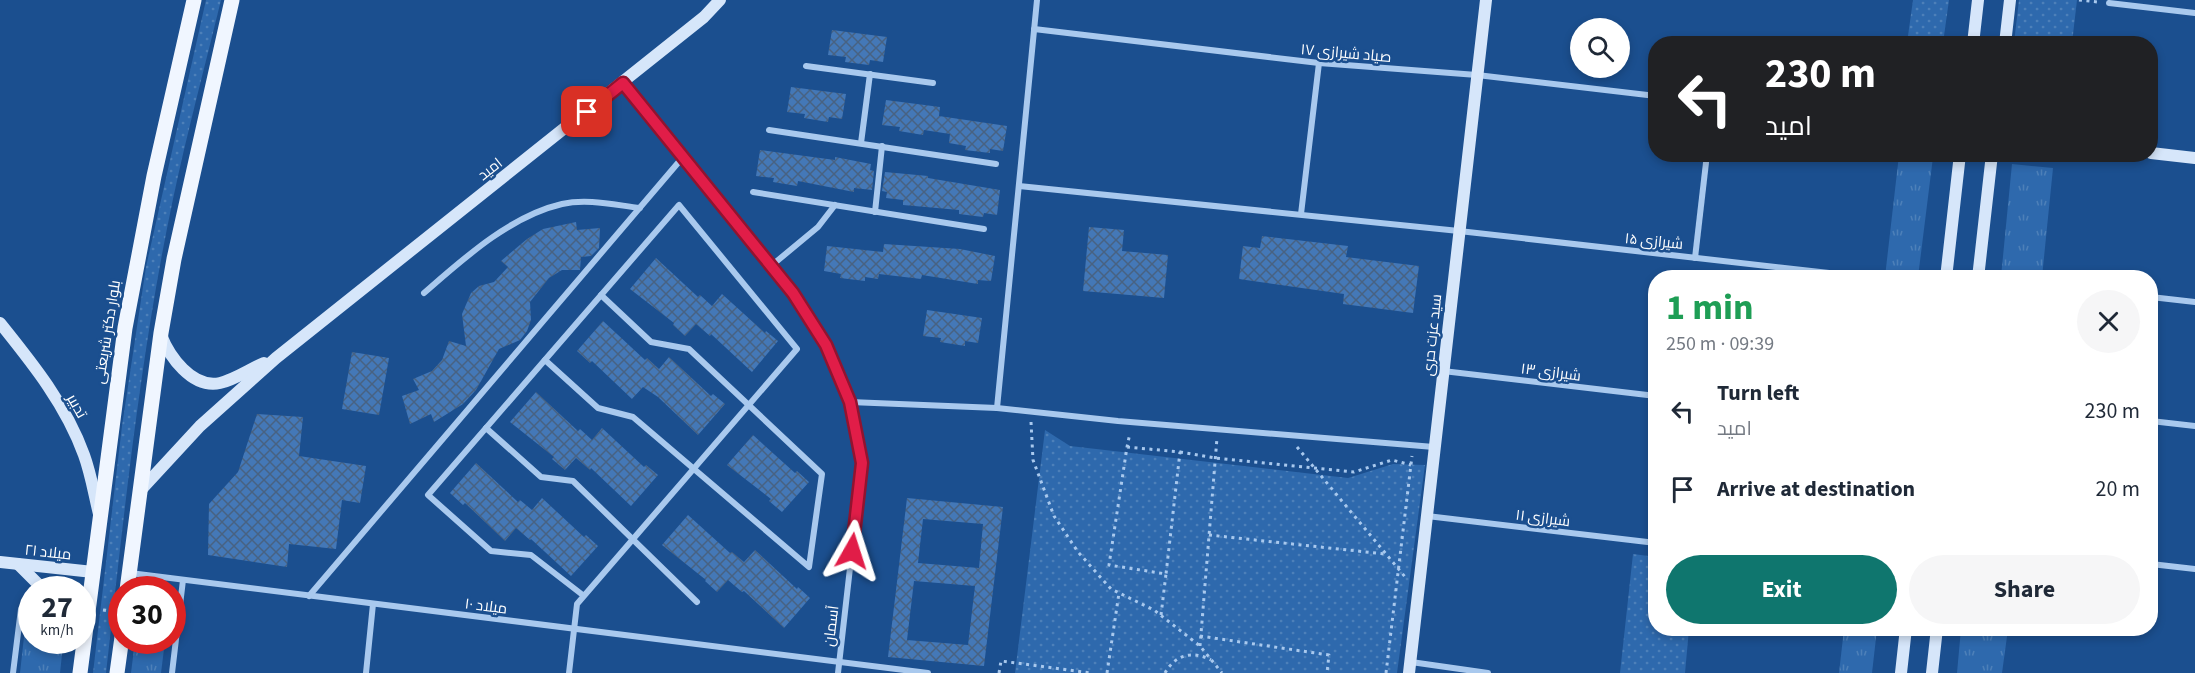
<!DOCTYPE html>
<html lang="en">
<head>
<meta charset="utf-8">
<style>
	:root { --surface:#fff; --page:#f6f6f7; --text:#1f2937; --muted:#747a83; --accent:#0f766e }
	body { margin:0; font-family:"Source Sans 3",Cairo,sans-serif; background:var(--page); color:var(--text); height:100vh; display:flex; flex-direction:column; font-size:22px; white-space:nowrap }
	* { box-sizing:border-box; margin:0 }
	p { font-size:20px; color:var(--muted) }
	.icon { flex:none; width:33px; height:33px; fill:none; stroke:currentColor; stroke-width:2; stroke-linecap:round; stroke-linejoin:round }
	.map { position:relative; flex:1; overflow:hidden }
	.panel { position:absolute; left:1648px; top:270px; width:510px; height:366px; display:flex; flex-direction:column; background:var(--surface); border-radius:24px; box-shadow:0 3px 9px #0003 }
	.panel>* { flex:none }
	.hud { position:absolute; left:1648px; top:36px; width:510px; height:126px; border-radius:24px; box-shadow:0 3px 9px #0003; background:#202124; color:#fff; overflow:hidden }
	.buttons { position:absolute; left:1570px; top:18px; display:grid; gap:12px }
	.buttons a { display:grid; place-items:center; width:60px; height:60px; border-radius:50%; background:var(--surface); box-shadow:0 3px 9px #0003; font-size:30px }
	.speed { position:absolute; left:18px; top:576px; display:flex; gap:12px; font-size:30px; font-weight:700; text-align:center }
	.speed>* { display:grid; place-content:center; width:78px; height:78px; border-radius:50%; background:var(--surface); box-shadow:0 3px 9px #0003; line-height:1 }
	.speed small { font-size:15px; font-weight:400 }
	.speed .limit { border:9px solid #d22; background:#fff; color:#111 }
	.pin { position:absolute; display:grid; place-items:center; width:51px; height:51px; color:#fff; margin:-26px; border-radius:12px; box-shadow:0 3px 9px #0006 }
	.me { position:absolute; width:66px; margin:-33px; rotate:6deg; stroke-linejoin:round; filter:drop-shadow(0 0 4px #0008) }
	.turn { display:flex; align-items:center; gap:21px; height:126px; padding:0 18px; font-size:27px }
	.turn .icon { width:78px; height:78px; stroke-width:2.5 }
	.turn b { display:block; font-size:42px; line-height:51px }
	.round { display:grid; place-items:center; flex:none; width:63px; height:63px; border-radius:32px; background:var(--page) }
	.head { display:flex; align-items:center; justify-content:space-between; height:102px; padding:0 18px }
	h1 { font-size:36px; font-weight:700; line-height:45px; color:#1e9e55 }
	.cta { display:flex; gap:12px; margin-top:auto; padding:12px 18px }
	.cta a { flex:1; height:69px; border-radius:36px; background:var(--accent); color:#fff; font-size:24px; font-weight:700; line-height:69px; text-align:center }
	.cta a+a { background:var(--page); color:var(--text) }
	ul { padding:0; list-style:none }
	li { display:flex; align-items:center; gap:18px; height:78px; padding:0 18px }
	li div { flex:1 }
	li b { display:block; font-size:22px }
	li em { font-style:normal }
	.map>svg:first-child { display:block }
</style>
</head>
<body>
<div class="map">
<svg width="2195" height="673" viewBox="0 0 2195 673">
	<defs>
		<pattern id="grass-tufts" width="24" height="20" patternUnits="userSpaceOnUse" patternTransform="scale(1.5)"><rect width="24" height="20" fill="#2e69ad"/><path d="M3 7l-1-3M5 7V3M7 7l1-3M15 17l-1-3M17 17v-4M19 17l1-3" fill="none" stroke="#4d80b9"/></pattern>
		<pattern id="park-dots" width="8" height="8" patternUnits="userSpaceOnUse" patternTransform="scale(1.5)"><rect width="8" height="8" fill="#2e69ad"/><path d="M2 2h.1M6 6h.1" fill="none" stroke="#4d80b9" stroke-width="1.8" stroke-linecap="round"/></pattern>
		<pattern id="building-cross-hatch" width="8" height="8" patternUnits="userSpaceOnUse" patternTransform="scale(1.5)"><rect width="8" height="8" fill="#4478b7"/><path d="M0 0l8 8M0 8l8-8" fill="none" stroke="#486282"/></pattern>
	</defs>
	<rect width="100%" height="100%" fill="#1b4f8f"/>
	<!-- grass -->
	<g fill="url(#grass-tufts)">
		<polygon points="1899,155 1933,157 1918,277 1885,277"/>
		<polygon points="2012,164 2053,168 2042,277 2001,277"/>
		<polygon points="26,619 31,619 32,640 60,641 63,645 60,673 20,673"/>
		<polygon points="1844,629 1877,629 1872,673 1839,673"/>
		<polygon points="1961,629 2008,629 2002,673 1957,673"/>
		<polygon points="135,641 165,641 161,673 131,673"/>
	</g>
	<!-- park -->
	<g fill="url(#park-dots)">
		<path d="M206,0h15c-16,66 -34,133 -48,199 -33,156 -49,316 -67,474h-13l29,-247 24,-159z"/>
		<polygon points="1913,0 1949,0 1943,43 1907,43"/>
		<polygon points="2019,0 2077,0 2072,43 2014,43"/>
		<polygon points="1045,430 1070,446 1348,478 1393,464 1425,465 1397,673 1015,673"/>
		<polygon points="1633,554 1656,557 1656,628 1689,629 1685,673 1620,673"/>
	</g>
	<!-- building -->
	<g fill="url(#building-cross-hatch)" fill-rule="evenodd">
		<polygon points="832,30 887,37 883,62 870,60 869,65 845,62 846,57 828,55"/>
		<polygon points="791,87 846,94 842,119 829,117 828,122 804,118 805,114 787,112"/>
		<polygon points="886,100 940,107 939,116 1007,126 1003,151 990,149 990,153 965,150 966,146 949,143 950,134 924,130 923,135 899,131 900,127 882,125"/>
		<polygon points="760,150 835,160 835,157 871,164 870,170 874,171 872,190 854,188 854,192 798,181 797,186 773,182 774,178 756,176"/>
		<polygon points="885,172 928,176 928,178 1000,190 997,215 984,213 983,217 959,214 959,210 903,205 903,200 886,198 887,192 882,191"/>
		<polygon points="576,222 577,230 600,228 599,248 591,256 581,257 580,270 562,270 549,278 530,302 531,320 527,331 520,340 499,349 476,390 463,404 434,422 431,414 410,424 402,396 419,390 413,379 432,371 442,360 449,341 466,346 462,314 471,293 479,286 494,282 508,267 501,261 527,239 543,229"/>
		<polygon points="1089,227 1124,230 1122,251 1168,255 1164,298 1083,291"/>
		<polygon points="1262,236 1348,246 1346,257 1419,266 1413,313 1343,304 1344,294 1239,279 1243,246 1260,248"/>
		<polygon points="884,244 960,249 995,256 991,281 978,280 978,284 922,275 921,279 879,274 878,279 865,277 865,281 840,278 841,274 824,271 827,246 883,252"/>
		<polygon points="656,258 698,297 700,295 712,306 722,294 765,333 766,331 778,341 752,372 711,334 710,336 696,324 685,336 673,325 674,323 630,289"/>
		<polygon points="927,310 982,318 978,343 965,341 965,346 940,342 941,338 923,336"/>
		<polygon points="603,321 645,360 647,358 659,369 669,357 711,396 713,394 725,404 698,435 658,397 643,387 632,399 592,361 590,363 577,351"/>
		<polygon points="352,352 389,358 379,415 342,409"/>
		<polygon points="536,392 578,431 580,429 592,440 602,428 644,467 646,465 658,475 631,506 591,468 590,470 576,458 565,470 552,459 554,457 510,422"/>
		<polygon points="257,414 303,417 299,456 366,466 360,503 342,500 336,549 289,544 287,567 208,555 209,504 238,472"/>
		<polygon points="753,435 795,473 797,471 809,482 782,512 769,501 771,499 727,465"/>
		<polygon points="476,463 518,502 520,500 532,510 542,498 584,537 586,535 598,546 571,576 531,539 530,540 516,528 505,541 465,503 463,505 450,493"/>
		<path d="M907,498l96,9 -19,159 -96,-9zM923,519l60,5 -4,44 -61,-5zM914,581l61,5 -7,59 -61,-5z"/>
		<polygon points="688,515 730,553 732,552 744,562 755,550 797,589 798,587 810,598 784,628 744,591 742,592 728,580 717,592 705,581 706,580 662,545"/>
	</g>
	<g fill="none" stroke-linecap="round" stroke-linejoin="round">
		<!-- path -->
		<g stroke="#a9c9ee" stroke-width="3" stroke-dasharray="3 4.5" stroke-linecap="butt">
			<polyline points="2079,0 2098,2"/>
			<polyline points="1856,276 1875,278"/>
			<polyline points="1031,422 1033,460 1054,516 1078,552 1111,589 1154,610 1200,646 1222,673"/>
			<polyline points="1127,447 1180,452 1166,574 1109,565 1127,447 1130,433"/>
			<polyline points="1297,447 1406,578"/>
			<polyline points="1180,452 1215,458 1354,472 1392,460 1411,465"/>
			<polyline points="1209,535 1385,554"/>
			<polyline points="103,610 122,613"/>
			<polyline points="1161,615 1166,574"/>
			<polyline points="1200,636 1329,655 1327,673"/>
			<polyline points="1200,646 1217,438"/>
			<polyline points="999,673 1001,661 1091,673"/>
			<polyline points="1107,673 1119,593"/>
			<path d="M1165,673c10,-18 27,-23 46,-13"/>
			<polyline points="1386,673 1412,456"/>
		</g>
		<!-- street -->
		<g stroke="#a9c9ee" stroke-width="6">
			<polyline points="2109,3 2195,13"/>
			<polyline points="1034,29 1319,63 1477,75 1656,96"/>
			<polyline points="806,66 933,83"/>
			<polyline points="623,83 793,293 827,345 850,402 862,463 838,673"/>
			<polyline points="769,130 996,164"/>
			<polyline points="861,143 870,74"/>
			<polyline points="1019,186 1459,231 1847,275"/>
			<polyline points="753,192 984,229"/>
			<polyline points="875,212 882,146"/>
			<polyline points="1301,214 1319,63"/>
			<polyline points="1695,258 1707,154"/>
			<polyline points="771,266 818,227 835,205"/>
			<path d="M424,293c39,-34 86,-77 138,-89 25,-6 53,1 78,4"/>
			<polyline points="2151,297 2195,302"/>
			<polyline points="545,360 598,408 633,417 809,567 822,474 689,349 651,342 601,295"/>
			<polyline points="1443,371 1656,396"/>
			<polyline points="850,402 997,408 1118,421 1434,447"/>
			<polyline points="997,408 1037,0"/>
			<polyline points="2151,421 2195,426"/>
			<polyline points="486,428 541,477 573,481 697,602"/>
			<polyline points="1427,516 1656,543"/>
			<polyline points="2151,564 2195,569"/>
			<polyline points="130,573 928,673"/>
			<polyline points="309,596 683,157"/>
			<polyline points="1411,662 1488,673"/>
			<polyline points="13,673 21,609"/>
			<polyline points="172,673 183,580"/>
			<polyline points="366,673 373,604"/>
			<polyline points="569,673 577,604 797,349 679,205 428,495 491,551 531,555 584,596"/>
		</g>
		<!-- secondary -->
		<g stroke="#d6e6fa" stroke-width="12">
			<polyline points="1973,44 1978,0"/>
			<polyline points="2005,44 2010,0"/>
			<polyline points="2151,153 2195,158"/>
			<polyline points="1946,278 1960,154"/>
			<polyline points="1978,278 1992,154"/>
			<path d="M0,323c33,41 66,82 84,132 7,19 10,39 15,59"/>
			<path d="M161,335c8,21 31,54 59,48 14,-3 30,-14 44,-20"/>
			<polyline points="139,492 200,426 276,358 704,17 720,0"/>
			<polyline points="0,562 93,572"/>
			<polyline points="18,564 44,590"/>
			<polyline points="1409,673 1486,0"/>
			<polyline points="1901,673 1906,628"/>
			<polyline points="1932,673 1937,628"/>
		</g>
		<!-- primary -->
		<g stroke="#f0f6ff" stroke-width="15">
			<polyline points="127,590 161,333 174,259 232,0"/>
			<polyline points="80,673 125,328 154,176 194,0"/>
			<polyline points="117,673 122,637"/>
		</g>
	</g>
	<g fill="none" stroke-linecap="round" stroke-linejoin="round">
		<!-- route casing -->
		<g stroke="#92132f" stroke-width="15">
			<polyline id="route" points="587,112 623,83 793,293 826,345 850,402 862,463 852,551"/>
		</g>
		<!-- route -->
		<use href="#route" stroke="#e11d48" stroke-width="10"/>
	</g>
	<g text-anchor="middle" stroke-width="5" stroke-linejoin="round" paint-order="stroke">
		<!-- street labels -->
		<g font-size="15" fill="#fff" stroke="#1b4f8f">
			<text transform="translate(1346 53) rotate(5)" y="5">صیاد شیرازی ۱۷</text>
			<text transform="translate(490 169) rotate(-38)" y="5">امید</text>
			<text transform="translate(1654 241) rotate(6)" y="5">شیرازی ۱۵</text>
			<text transform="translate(107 332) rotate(-81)" y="5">بلوار دکتر شریعتی</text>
			<text transform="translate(1432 335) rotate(-84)" y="5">سید عزت حری</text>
			<text transform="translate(1551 372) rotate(7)" y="5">شیرازی ۱۳</text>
			<text transform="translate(77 406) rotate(61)" y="5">تدبیر</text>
			<text transform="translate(1543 518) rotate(7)" y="5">شیرازی ۱۱</text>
			<text transform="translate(48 552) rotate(6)" y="5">میلاد ۲۱</text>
			<text transform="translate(486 606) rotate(7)" y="5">میلاد ۱۰</text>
			<text transform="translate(831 626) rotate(-83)" y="5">آسمان</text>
		</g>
	</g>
</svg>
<div class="buttons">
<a><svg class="icon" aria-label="search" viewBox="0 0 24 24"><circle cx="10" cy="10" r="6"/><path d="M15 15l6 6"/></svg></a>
</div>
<div class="speed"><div>27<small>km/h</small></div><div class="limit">30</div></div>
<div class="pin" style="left:587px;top:112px;background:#d93025"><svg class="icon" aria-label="arrive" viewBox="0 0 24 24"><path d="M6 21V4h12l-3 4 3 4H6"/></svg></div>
<svg class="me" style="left:852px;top:551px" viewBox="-20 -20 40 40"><path d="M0-17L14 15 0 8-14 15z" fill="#e11d48" stroke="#fff" stroke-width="4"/></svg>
<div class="hud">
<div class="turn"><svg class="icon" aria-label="left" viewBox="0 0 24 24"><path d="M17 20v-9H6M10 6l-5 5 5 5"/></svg><div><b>230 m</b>امید</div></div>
</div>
<section class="panel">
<div class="head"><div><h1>1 min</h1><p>250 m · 09:39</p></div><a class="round"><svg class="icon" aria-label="close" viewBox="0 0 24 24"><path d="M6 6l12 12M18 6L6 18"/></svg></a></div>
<ul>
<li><svg class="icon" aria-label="left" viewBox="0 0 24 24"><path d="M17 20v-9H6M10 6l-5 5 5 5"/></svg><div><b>Turn left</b><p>امید</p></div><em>230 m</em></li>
<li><svg class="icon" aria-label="arrive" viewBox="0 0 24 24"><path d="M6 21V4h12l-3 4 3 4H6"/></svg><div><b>Arrive at destination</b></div><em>20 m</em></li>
</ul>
<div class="cta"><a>Exit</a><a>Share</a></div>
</section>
</div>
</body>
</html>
